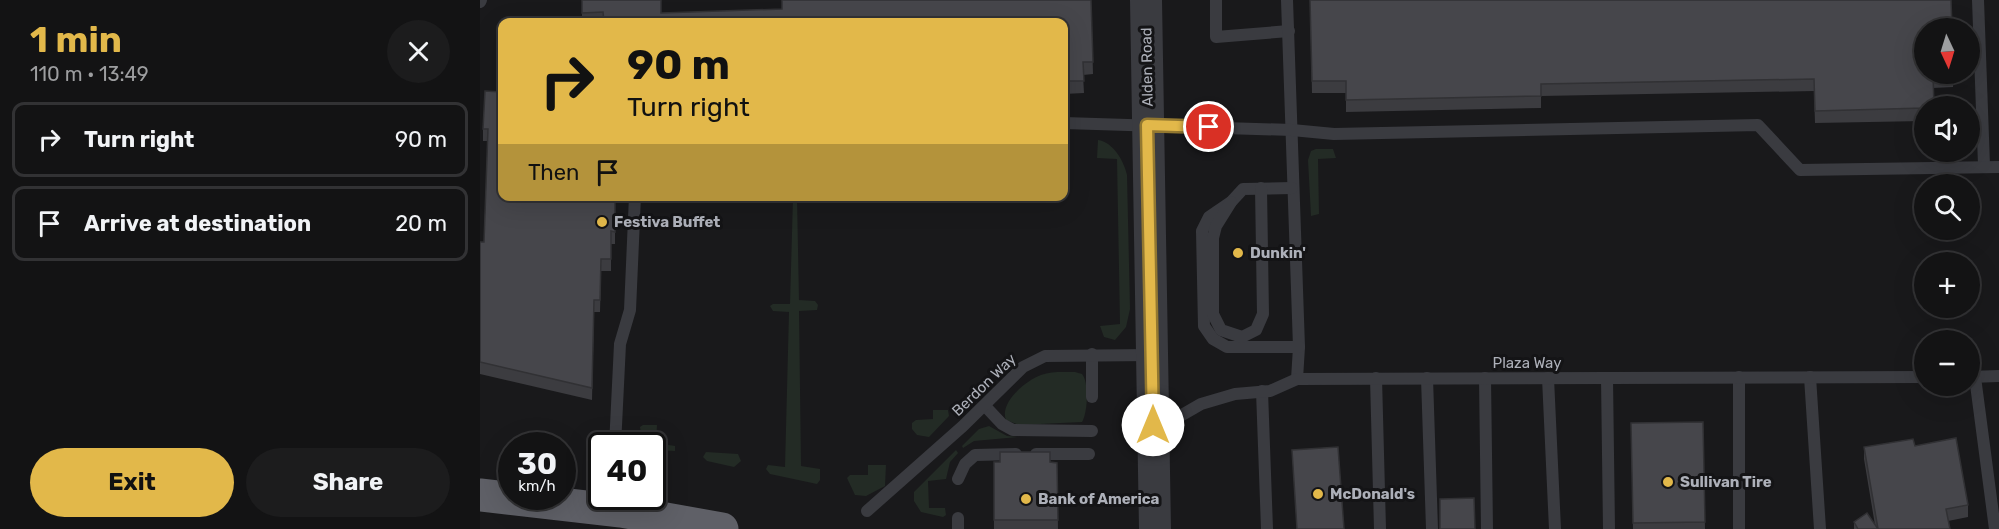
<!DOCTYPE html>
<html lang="en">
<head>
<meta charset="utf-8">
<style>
	:root { --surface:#131314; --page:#1c1c1d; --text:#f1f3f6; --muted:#9d9ea0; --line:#323234; --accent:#e2b84a }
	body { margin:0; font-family:Rubik,sans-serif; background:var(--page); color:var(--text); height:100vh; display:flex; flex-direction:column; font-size:22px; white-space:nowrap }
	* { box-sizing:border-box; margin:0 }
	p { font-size:20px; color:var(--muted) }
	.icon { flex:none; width:33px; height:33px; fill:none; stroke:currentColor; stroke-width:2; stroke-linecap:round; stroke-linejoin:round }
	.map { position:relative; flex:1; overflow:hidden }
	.side { display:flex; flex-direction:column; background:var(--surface); width:480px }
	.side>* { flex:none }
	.guide { position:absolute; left:18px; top:18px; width:570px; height:183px; border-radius:12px; box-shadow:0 6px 24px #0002,0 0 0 2px var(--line); background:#e2b84a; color:#111; overflow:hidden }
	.needle { width:39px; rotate:176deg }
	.tools { position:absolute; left:1434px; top:18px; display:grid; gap:12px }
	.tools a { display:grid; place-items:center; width:66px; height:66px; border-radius:50%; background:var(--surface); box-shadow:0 6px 24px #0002,0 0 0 2px var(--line); font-size:30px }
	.speed { position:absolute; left:18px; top:432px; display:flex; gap:12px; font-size:30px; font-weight:700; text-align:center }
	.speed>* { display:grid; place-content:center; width:78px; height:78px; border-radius:50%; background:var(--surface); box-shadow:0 6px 24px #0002,0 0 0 2px var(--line); line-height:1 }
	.speed small { font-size:15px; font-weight:400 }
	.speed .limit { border:3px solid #111; border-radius:9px; background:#fff; color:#111 }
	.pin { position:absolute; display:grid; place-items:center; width:51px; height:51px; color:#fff; margin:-26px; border:3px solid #fff; border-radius:50%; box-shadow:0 2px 6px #0007 }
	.me { position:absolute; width:66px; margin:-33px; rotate:0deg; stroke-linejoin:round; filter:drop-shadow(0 0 4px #0008) }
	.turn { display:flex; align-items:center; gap:21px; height:126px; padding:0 30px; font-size:27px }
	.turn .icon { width:78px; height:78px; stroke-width:2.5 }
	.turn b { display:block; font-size:42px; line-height:51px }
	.then { display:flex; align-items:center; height:57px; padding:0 30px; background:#0003; gap:12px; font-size:22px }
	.round { display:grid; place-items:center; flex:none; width:63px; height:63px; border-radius:32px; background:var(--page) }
	.overview { display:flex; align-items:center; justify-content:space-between; height:102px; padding:0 30px }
	h1 { font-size:36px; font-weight:700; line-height:45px; color:var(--accent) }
	.cta { display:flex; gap:12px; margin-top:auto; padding:12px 30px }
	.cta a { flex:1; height:69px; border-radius:36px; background:var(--accent); color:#111; font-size:24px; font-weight:700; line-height:69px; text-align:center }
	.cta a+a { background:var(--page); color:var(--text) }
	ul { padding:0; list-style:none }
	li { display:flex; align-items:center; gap:18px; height:75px; margin:0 12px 9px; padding:0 18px; border:3px solid var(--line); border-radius:12px }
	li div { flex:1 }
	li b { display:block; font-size:22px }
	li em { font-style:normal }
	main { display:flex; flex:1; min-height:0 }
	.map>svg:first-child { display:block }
</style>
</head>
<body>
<main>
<section class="side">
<div class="overview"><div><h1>1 min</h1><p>110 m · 13:49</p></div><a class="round"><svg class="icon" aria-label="close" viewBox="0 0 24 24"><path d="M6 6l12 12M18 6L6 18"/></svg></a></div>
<ul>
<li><svg class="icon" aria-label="right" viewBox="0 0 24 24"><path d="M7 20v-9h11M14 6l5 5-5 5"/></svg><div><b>Turn right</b></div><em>90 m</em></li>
<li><svg class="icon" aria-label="arrive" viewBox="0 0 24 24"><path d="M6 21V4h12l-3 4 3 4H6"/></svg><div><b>Arrive at destination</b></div><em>20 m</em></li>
</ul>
<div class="cta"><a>Exit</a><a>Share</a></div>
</section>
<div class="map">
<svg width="1519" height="529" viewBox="0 0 1519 529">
	<rect width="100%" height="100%" fill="#19191b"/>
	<!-- green -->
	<g fill="#232b25">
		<path d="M618,140c15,2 26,21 29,35l3,134 -4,18 -11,13 -11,-3 -4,-11 20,-2 -3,-165 -20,-1z"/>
		<polygon points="836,149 853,149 856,158 838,159 839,214 831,216 828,160 831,151"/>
		<polygon points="313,197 317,197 319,300 335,301 338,305 337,310 319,311 321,466 340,469 340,480 337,484 290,474 286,469 288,465 305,467 309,312 293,311 290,306 293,304 310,304"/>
		<path d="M595,372l7,2c7,8 6,38 0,48l-63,3 -13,-5c-7,-17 19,-39 35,-45 10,-4 23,-3 34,-3z"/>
		<polygon points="453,410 468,410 469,416 449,437 437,435 432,429 432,423 436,420 453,419"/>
		<polygon points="163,425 177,425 176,443 195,446 195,451 177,450 172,446 168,445 162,439 160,427"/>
		<polygon points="509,426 527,436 538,437 494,441 483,448 482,446 499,429"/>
		<polygon points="476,450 478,453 470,462 466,479 448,481 449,508 465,508 466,515 463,517 441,512 434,501 434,492"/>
		<polygon points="226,452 258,454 261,461 254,467 227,461 223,457"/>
		<polygon points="388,465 406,465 405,486 386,496 375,495 367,478 370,475 388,475"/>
	</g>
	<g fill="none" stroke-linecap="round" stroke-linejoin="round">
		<!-- service -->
		<g stroke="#3a3b40" stroke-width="12">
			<polyline points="736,0 736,37 809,31"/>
			<polyline points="807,0 819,347 817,379"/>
			<polyline points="1498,0 1504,165"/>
			<polyline points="0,2 1,0"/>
			<polyline points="584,123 812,130 854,134 1278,125 1320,170 1519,167"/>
			<polyline points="812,188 763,189 751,202 729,217 722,231 724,326 733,339 747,347 819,347"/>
			<polyline points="751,202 736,226 733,238 733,314 741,330 762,337 776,330 783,314 781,188"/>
			<polyline points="1259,377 1259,529"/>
			<polyline points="1330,377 1340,529"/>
			<polyline points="1490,377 1519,376"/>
			<polyline points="1495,377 1515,529"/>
			<polyline points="896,378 900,529"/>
			<polyline points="947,378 952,529"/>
			<polyline points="1005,378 1007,529"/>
			<polyline points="1068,378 1075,529"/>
			<polyline points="1127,378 1129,529"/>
			<polyline points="782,391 787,529"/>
			<polyline points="612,397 612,354"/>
			<polyline points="505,406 522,424 533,430 612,431"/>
			<polyline points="681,438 695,419 721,404 755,394 790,391 817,379 1444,377"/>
			<polyline points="135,446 140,344 150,310 155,196"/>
			<polyline points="556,454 609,454"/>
			<polyline points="478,479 485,464 495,455 536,454"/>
			<polyline points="387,511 483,426 543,367 565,356 672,355"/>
			<polyline points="478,529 478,518"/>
		</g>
		<!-- tertiary -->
		<polyline stroke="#3a3b40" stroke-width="32" points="666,0 675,529"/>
		<!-- trunk -->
		<polyline stroke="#5f6067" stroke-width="33" points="0,495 141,511 242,529"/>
	</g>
	<!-- wall -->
	<g fill="#3c3c40">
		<polygon points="102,0 181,13 611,0 613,74 603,75 604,93 584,94 584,22 102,22"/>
		<polygon points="830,0 1473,74 1473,87 1453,88 1444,106 1444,121 1335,123 1334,91 1061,96 1061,108 866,112 866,93 832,93"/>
		<polygon points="22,92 135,196 135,244 131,244 131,271 121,271 120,312 114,312 112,400 0,374 0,242 4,242 8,141 3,141 3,129"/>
		<polygon points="1223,422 1225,529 1153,529 1151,423"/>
		<polygon points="1435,446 1488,505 1488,517 1468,521 1470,529 1374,529 1374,522 1395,525 1384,459 1384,447"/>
		<polygon points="812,450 864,529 817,529"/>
		<polygon points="514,462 577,463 578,529 514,529"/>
	</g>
	<!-- building -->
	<g fill="#46464b" stroke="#313134" stroke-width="1.5">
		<polygon points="102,0 181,0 181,13 302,9 302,0 611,0 613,62 603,62 604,81 584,81 584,22 124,22 123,12 102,13"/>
		<polygon points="830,0 1471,0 1472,28 1444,28 1444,74 1473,74 1473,75 1453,75 1454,106 1444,106 1444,108 1335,111 1334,79 1061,84 1061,96 866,100 866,81 832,81"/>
		<polygon points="5,91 22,92 22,196 135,196 135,232 131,231 131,259 121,259 120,300 114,300 112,388 0,362 0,242 4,242 8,129 3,129"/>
		<polygon points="1223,422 1225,522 1153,523 1151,423"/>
		<polygon points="1476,438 1488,505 1466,509 1470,529 1398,529 1384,447 1433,439 1435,446"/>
		<polygon points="858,447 864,529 817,529 812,450"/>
		<polygon points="520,452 570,452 570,462 577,463 578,520 514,520 514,462 520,462"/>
		<polygon points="994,498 995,529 960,529 960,499"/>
		<polygon points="1387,513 1398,529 1378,529 1374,522"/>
	</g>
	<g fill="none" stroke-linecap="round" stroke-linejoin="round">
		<!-- route casing -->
		<g stroke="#937830" stroke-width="15">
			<polyline id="route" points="673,425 667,125 729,127"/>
		</g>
		<!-- route -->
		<use href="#route" stroke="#e2b84a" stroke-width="10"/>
	</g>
	<!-- markers -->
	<g fill="#e2b84a" stroke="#141416" stroke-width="2">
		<circle cx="122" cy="222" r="6"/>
		<circle cx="758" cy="253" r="6"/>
		<circle cx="1188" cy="482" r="6"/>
		<circle cx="838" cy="494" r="6"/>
		<circle cx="546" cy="499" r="6"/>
	</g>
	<g text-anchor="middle" stroke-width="6" stroke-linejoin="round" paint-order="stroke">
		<!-- street labels -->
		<g font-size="15" fill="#adb0b9" stroke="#141416">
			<text transform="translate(667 67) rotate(-91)" y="5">Alden Road</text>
			<text x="1047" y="368">Plaza Way</text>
			<text transform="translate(504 385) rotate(-44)" y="5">Berdon Way</text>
		</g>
		<!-- poi labels -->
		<g font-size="15" font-weight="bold" fill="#adb0b9" stroke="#141416" text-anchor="start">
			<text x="134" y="227">Festiva Buffet</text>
			<text x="770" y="258">Dunkin'</text>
			<text x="1200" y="487">Sullivan Tire</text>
			<text x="850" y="499">McDonald's</text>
			<text x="558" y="504">Bank of America</text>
		</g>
	</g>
</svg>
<div class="tools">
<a><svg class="needle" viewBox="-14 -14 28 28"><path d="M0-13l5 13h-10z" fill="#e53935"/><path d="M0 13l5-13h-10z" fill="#9d9ea0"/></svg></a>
<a><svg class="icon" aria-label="sound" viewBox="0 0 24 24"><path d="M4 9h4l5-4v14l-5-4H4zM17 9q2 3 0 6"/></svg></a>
<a><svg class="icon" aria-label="search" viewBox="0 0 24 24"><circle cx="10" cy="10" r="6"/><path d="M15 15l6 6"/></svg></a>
<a>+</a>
<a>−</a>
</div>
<div class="speed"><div>30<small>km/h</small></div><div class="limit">40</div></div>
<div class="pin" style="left:729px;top:127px;background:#d93025"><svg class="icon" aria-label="arrive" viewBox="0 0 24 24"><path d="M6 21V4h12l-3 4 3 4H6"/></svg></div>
<svg class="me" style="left:673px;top:425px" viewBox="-20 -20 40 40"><circle r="19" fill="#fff"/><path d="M0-13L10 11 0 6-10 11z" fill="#e2b84a"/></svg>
<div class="guide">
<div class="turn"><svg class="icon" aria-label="right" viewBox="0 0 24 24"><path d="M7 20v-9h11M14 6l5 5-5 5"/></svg><div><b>90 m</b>Turn right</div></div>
<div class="then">Then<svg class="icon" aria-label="arrive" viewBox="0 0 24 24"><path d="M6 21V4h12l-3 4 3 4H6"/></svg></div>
</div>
</div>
</main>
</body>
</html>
